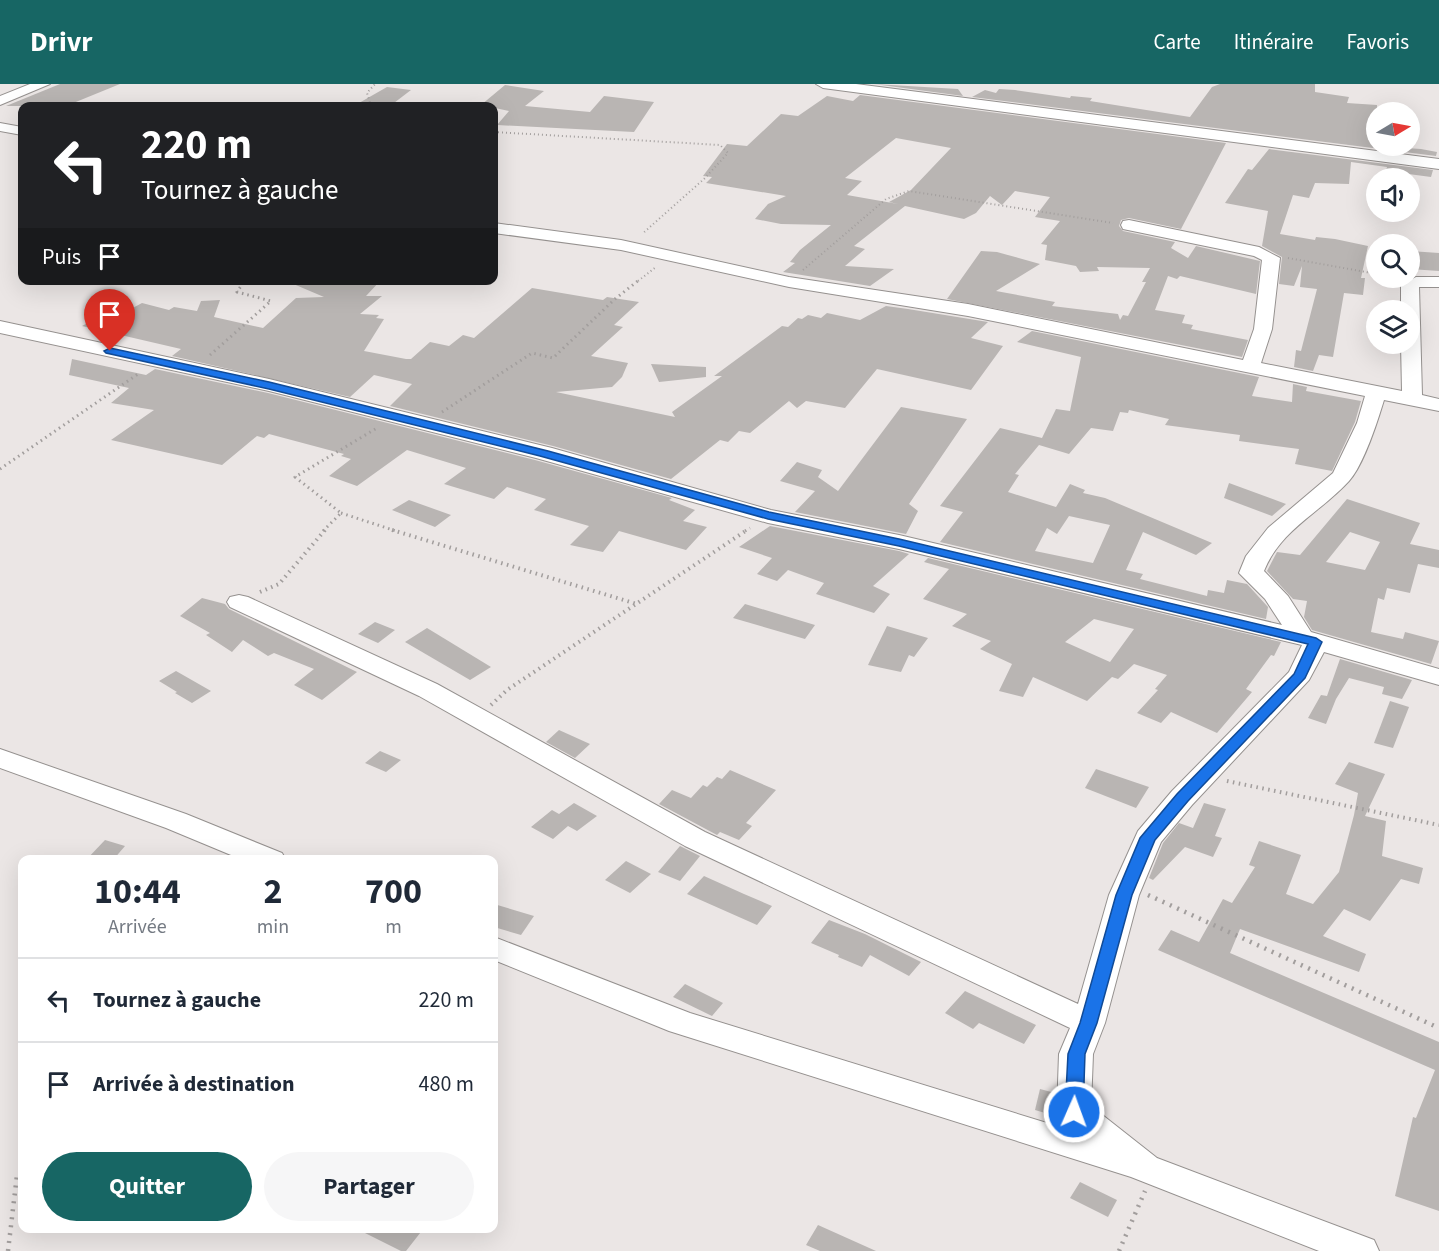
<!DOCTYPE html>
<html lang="fr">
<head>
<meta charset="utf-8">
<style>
	:root { --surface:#fff; --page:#f6f6f7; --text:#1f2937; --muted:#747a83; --line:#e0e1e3; --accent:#176664 }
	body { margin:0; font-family:"Source Sans 3",sans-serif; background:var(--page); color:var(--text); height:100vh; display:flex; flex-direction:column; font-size:22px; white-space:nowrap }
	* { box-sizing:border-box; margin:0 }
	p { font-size:20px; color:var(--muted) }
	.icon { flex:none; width:33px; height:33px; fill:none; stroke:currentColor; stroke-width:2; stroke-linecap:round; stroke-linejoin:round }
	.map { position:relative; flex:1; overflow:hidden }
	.sheet { position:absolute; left:18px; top:771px; width:480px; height:378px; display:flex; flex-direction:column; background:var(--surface); border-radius:12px; box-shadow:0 6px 24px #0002 }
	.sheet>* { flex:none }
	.banner { position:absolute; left:18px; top:18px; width:480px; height:183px; border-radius:12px; box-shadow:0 6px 24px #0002; background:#202124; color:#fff; overflow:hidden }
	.needle { width:39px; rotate:80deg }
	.buttons { position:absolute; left:1366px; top:18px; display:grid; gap:12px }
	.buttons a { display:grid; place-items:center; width:54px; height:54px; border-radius:50%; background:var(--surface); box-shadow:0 6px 24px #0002; font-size:30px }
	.pin { position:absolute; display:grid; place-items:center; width:51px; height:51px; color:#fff; margin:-62px -26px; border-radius:50% 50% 50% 0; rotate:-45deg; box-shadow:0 0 6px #0007 }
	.pin .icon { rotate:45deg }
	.me { position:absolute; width:66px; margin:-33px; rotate:2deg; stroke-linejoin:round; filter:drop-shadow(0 0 4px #0008) }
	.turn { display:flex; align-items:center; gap:21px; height:126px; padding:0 24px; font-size:27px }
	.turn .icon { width:78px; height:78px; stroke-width:2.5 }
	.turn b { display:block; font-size:42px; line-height:51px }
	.then { display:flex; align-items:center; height:57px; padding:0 24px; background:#0003; gap:12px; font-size:22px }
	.eta { display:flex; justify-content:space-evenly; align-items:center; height:102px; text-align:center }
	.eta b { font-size:36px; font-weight:700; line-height:42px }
	.action { display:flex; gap:12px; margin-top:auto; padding:12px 24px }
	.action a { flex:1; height:69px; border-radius:36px; background:var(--accent); color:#fff; font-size:24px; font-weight:700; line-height:69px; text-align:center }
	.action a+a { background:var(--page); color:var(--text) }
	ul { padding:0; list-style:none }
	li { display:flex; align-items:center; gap:18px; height:84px; padding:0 24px; border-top:2px solid var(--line) }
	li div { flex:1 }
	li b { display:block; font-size:22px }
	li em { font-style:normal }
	header { display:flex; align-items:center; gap:36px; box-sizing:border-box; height:84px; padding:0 30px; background:var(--accent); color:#fff }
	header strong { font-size:28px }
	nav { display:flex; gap:33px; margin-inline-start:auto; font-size:21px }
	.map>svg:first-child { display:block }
</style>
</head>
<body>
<header>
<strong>Drivr</strong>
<nav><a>Carte</a><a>Itinéraire</a><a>Favoris</a></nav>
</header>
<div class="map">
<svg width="1439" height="1167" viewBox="0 0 1439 1167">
	<rect width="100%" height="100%" fill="#ebe6e5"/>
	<!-- building -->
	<g fill="#b9b5b3" fill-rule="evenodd">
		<polygon points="60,0 120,0 66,22 6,22"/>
		<polygon points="874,0 958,5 963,12"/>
		<polygon points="1220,0 1315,0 1315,8 1349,13 1347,19 1377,21 1377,62 1421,65 1437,68 1436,72 972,13 985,6 996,9 999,5 1015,6 1070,14 1071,12 1092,14 1090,17 1190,33 1212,3"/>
		<polygon points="505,1 544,7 525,22 590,28 604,12 654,18 634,48 497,41 509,27 481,21"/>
		<polygon points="387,3 411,6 390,22 359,19"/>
		<path d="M860,11l366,48 -45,86 -52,-11 -8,2 -2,6 4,5 52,11 -4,6 17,10 8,-12 64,15 -4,33 -76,-18 -3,3 -9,-3 -13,34 30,5 -3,8 11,2 -2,4 57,11 -6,17 -295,-58 34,-48 16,1 43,12 -44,27 59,11 -3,4 66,8 2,6 3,-5 5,1 18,-34h-4l8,-14 -53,-1 2,4 -19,1 -4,-6 -31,-6 2,-15 -6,-1 19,-23 -25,-4 15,-20 -35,-6 -13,14 -12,-9 -14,17 -12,6 -59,-13 -51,40 11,3 -20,17 49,3 -24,17 -87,-14 12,-9 -5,-1 10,-12 31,-25 -50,-1 -26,-5 13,-15 18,-8 -80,-13 6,-6 -9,-1 24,-32 20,2 34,-32 17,2 29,-20 26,5zM896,54l55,10 -40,42 -22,12 9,2 -51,-9 15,-14 -17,-3z"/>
		<polygon points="1269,65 1433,86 1431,93 1386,87 1387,83 1351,78 1349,100 1315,99 1309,114 1293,111 1280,150 1315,156 1316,153 1335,155 1368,162 1361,194 1365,194 1363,211 1344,209 1333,273 1319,271 1313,287 1294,283 1296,266 1301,267 1317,205 1300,203 1302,182 1294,202 1279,200 1282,173 1262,162 1268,127 1225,119 1248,85 1252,86"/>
		<polygon points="1410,167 1439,169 1439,187 1410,185"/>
		<polygon points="284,196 381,196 366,212 382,212 360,230 379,231 376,234 384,235 364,267 406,275 411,275 430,258 449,262 463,251 474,254 532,204 603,216 607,213 639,218 614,241 623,243 591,272 628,279 622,293 612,303 556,308 675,333 672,328 722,292 714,292 782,242 788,243 798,234 802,235 808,231 821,234 827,229 860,236 886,222 908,225 988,238 971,254 1003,262 971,306 877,285 845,324 806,317 797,324 789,317 750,349 739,347 728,358 720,356 671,395 553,362 390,322 412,300 374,291 350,313 172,272 181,265 82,242 104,230 116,233 142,219 169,226 174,223 197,227 201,217 220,216 214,233 263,244 296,214 324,213"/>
		<path d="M1032,247l227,46 -7,19 40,6 1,-18 14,3 -1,4 55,10 -6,21 -23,49 -37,-7 4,-15 -60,-8 1,-6 -75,-10 4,-6 -40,-9 -1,3 -8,-1 -7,19 -22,-3 -22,26 -30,-9 -24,29 4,1 -11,17 48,15 14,-23 15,6 -2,3 22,5 107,45 -16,12 -53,-23 -17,38 17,4 -3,5 67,17 1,-6 16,3 3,-13 20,4 21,23 -2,12 -326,-77 23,-30 -23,-6 60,-78 42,10 14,-29 14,2 11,-54 -64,-15zM1069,432l41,9 -17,38 -58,-12 12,-23 10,6z"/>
		<polygon points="72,275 146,291 155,285 268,309 535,376 672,414 669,416 695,426 683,437 707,443 686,466 619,447 603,468 570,461 589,442 534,426 546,415 507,403 494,415 444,400 466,384 407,366 357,402 329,392 351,375 341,372 344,370 269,350 264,354 257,352 222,381 111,356 154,326 111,319 129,304 69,291"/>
		<polygon points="651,280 706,283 706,293 659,298"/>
		<polygon points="901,323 967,335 909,420 918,427 906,450 795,428 815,407 780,397 797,378 822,386 818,393 838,407"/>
		<polygon points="1229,399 1286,420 1272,432 1224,414"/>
		<path d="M1347,415l73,24 -10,21 29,6v18l-21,-4 -8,29 -23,-5 -3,12 -6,-2 -7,34 32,7 2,-7 34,9 -8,23 -119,-34 -8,-13 3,-16 -14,-2 -26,-28 10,-19 23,3zM1350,448l30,10 -15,28 -39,-8z"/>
		<polygon points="409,416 451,431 435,443 392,426"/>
		<polygon points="770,442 899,467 909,470 873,502 890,510 874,529 816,510 824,499 788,486 777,497 757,490 772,474 739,463"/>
		<path d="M928,474l353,84 -7,14 -3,-1 -25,34 6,3 -35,41 -46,-21 -10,11 -24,-10 21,-23 -3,-1 12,-14 -33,-11 -16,15 -6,-2 -25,24 -54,-24 -10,20 -24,-6 13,-27 -32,-15 11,-8 -39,-15 15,-12 -44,-15 26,-30 -25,-7zM1094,535l40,10 -24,33 -45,-20z"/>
		<polygon points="202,514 225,520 229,525 357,588 322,616 294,601 314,585 274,569 268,572 243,556 232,568 206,551 210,549 180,532"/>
		<polygon points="745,520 815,541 805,555 733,534"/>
		<polygon points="375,538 395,546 378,559 358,550"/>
		<polygon points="887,542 928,554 914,573 909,571 901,588 868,581"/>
		<polygon points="427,544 491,583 470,596 405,558"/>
		<polygon points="1340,575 1412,596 1402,615 1382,610 1384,603 1349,594 1336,615 1326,640 1308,634 1321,611 1327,612"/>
		<polygon points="176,587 211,607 192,619 175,609 177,608 159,597"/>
		<polygon points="1390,617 1409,623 1393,664 1374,659"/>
		<polygon points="559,646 590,660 575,674 546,658"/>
		<polygon points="380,667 401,676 386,688 365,679"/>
		<polygon points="1349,678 1385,690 1365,732 1386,737 1382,772 1423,784 1419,800 1401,795 1370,837 1344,825 1323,852 1366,870 1359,888 1240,845 1230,869 1439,958 1439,1127 1395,1112 1413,1033 1416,1034 1435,986 1158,866 1171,846 1199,858 1223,815 1232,819 1255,783 1249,781 1259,757 1301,771 1286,810 1313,820 1339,788 1354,731 1358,709 1335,700"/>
		<polygon points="1096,685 1149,703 1136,724 1085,704"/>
		<polygon points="730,686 776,706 746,739 752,742 739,756 720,748 717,751 659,720 672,706 691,714 703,701 707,703 717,693 722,695"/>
		<polygon points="574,719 597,732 577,747 568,742 553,755 531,743 552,726 559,730"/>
		<polygon points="1204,719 1226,725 1215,752 1222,754 1213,773 1185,763 1153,796 1149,794 1163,759 1179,739 1193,744"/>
		<polygon points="105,756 125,762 113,776 86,776"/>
		<polygon points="680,762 700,772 680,797 658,788"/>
		<polygon points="626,777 651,790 630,809 605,796"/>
		<polygon points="704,792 744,810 772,822 757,841 687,810"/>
		<polygon points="494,820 534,832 521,851 494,843"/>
		<polygon points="829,836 865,850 921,878 909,892 870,871 862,883 838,873 839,871 811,859"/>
		<polygon points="685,900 723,919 712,932 673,913"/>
		<polygon points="965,907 1036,941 1024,960 979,939 973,945 945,929"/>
		<polygon points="1040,1005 1055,1009 1055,1032 1035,1026"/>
		<polygon points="1080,1098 1117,1116 1108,1133 1070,1114"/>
		<polygon points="818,1141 876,1167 820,1167 806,1161"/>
		<polygon points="355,1144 424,1144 406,1167 401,1167"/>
	</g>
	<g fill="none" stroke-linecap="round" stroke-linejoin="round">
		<!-- minor casing -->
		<g stroke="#95918f" stroke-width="2">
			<g id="minor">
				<polygon points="30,0 50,0 0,21 0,12"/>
				<polygon points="816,0 856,0 1439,75 1439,85 823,4"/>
				<polygon points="0,39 22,43 22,51 0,47"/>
				<path d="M1129,136l130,27 21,11 -8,71 -11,34 141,28 -1,-47h9v-34h-9v-25l15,-8h23v10h-20l3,108 17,4v12l-55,-11c-6,20 -21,66 -35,81 -28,31 -69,49 -85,90l24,25 23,36 128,37v16l-115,-33 -15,28 -117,125 -31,37 -22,53 -34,128 -12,31 -2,52 66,52 217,82 5,11h-60l-188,-74 -462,-146 -175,-71v-23l196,76 383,118 -11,-9 -5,-10 2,-58 11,-26 -385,-182 -266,-150 -189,-89 -3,-5 3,-5 9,-2 9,2 189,87 268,148 373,172 31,-109 29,-64 34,-40 117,-119 13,-27 -403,-96 -131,-26 -232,-65 -267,-67 -269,-58v-12l269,58 283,69 219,62 128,25 383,90 -17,-26 -26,-26 7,-17 22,-28 65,-55 24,-50 8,-27 -397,-80 -179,-29 -168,-37 -127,-17v-10l127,17 168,37 179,27 275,56 11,-31 8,-69 -8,-4 -131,-27 -2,-4 2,-4z"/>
				<polygon points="0,665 186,730 282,769 286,776 243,776 166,744 0,684"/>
			</g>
		</g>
		<!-- path-far3 -->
		<g stroke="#a29e9d" stroke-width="2" stroke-dasharray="1 3" stroke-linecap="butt">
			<polyline points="371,22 367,9 375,0"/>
			<polyline points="494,48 720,61 728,69 704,95 642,150"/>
			<polyline points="1288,174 1377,190"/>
			<polyline points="803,186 886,115 909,107 1113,139"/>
			<polyline points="638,197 656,183"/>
		</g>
		<!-- path-far2 -->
		<g stroke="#a29e9d" stroke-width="3" stroke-dasharray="1.5 4" stroke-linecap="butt">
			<polyline points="210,271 271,217 237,208 245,196"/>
			<polyline points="442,328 532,269 553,274 615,215 639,196"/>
			<polyline points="0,385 138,290"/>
			<polyline points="341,429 396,447"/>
			<polyline points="323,447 341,429 295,393 377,344"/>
			<polyline points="745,447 750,444"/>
		</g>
		<!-- path-far1 -->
		<g stroke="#a29e9d" stroke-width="4" stroke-dasharray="1.5 4.5" stroke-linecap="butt">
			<polyline points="392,446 637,520"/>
			<polyline points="260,508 279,500 325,446"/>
			<polyline points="491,621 507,606 747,446"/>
			<polyline points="1227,697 1439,741"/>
		</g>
		<!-- path -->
		<g stroke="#a29e9d" stroke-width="4.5" stroke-dasharray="2 6" stroke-linecap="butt">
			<polyline points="1148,811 1439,944"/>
			<polyline points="8,1167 17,1091"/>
			<polyline points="1119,1167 1145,1107"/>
		</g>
		<!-- minor -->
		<use href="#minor" fill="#fff" fill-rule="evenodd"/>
	</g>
	<!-- route -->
	<polygon fill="#1a73e8" stroke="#114b97" stroke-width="1.5" points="110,264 269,298 548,367 769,428 899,455 1316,554 1322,558 1305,594 1188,717 1155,756 1132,811 1097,939 1085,970 1083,1028 1081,1033 1074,1035 1068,1033 1065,1028 1068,970 1080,939 1116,811 1140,754 1177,710 1294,590 1308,560 899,462 768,435 540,372 269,305 106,269 104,267"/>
</svg>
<div class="buttons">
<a><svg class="needle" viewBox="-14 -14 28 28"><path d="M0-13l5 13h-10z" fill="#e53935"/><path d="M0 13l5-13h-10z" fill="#747a83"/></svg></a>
<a><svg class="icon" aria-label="sound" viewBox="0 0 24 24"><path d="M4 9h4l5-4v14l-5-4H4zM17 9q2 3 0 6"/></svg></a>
<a><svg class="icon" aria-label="search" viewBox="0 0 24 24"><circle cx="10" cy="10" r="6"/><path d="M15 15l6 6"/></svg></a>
<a><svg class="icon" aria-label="layers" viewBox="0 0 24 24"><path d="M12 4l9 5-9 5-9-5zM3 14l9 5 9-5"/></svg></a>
</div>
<div class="pin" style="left:110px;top:267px;background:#d93025"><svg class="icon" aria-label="arrive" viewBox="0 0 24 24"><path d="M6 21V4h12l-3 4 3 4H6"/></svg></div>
<svg class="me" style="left:1074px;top:1028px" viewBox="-20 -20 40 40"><circle r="17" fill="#1a73e8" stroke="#fff" stroke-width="3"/><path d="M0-11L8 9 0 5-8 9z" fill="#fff"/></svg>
<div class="banner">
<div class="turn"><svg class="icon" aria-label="left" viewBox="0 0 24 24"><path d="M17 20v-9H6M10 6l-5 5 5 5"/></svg><div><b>220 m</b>Tournez à gauche</div></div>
<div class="then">Puis<svg class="icon" aria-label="arrive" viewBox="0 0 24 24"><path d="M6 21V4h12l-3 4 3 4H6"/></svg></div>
</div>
<section class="sheet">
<div class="eta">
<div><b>10:44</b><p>Arrivée</p></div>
<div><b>2</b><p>min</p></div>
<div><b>700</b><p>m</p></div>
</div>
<ul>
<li><svg class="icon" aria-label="left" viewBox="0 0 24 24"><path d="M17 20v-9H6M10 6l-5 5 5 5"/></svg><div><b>Tournez à gauche</b></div><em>220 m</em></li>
<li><svg class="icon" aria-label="arrive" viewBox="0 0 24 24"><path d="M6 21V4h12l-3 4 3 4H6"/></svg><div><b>Arrivée à destination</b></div><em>480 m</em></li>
</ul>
<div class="action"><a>Quitter</a><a>Partager</a></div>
</section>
</div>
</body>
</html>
